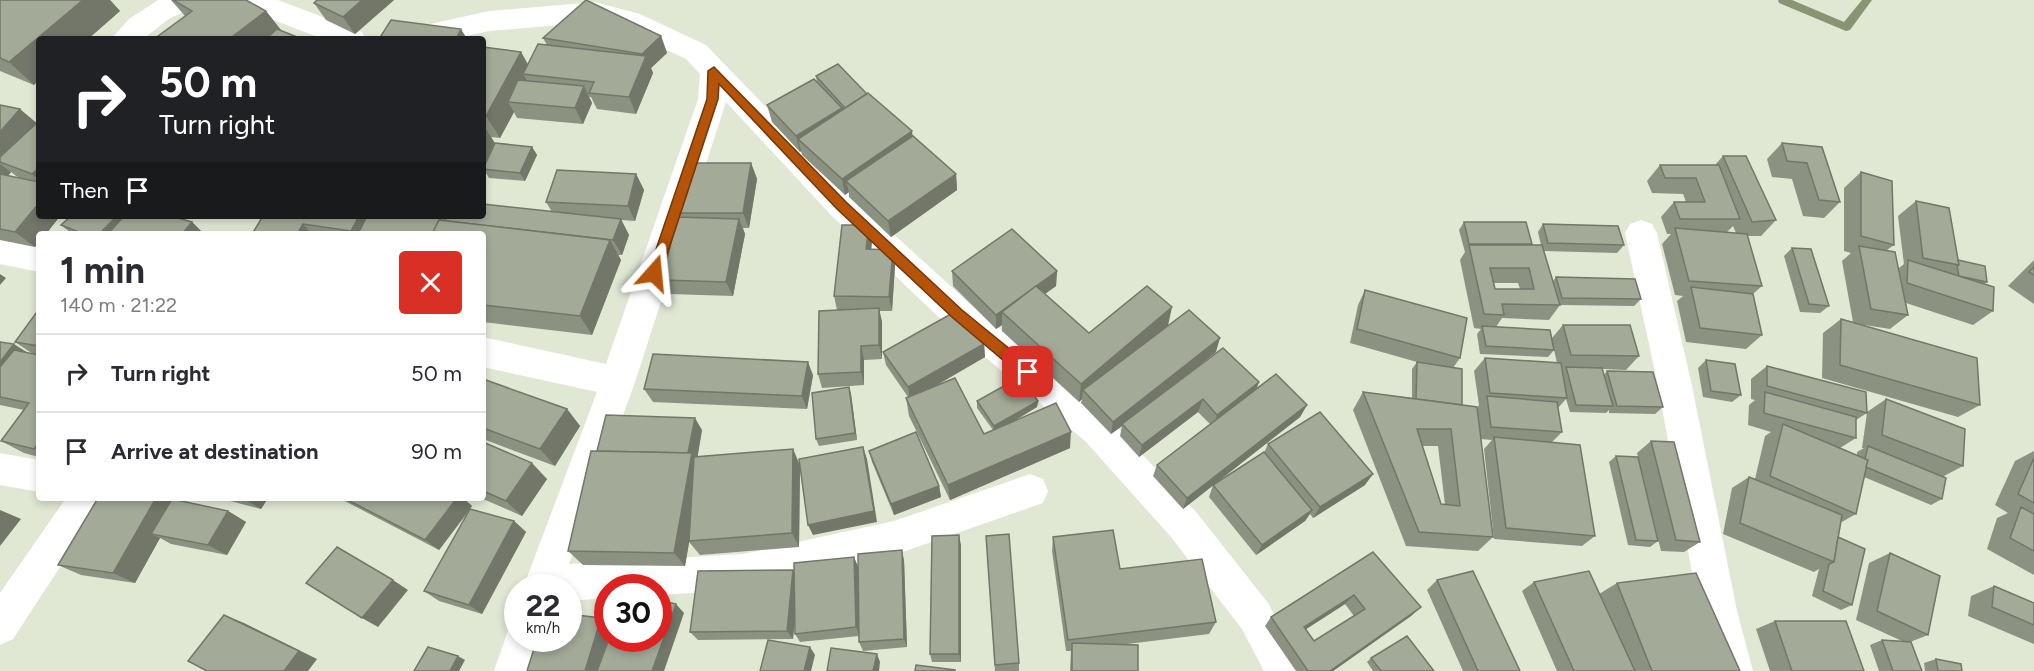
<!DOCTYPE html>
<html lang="en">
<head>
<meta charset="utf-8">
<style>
	:root { --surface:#fff; --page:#f7f7f7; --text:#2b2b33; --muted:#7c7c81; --line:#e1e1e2 }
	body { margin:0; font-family:Figtree,sans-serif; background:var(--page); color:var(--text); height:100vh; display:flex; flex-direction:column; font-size:22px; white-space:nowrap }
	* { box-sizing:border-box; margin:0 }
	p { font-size:20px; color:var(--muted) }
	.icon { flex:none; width:33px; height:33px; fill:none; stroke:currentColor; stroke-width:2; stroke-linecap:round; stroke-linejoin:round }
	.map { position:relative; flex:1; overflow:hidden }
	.drawer { position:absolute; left:36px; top:231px; width:450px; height:270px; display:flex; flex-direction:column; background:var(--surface); border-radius:6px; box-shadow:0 3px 9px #0003 }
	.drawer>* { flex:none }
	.top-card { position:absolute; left:36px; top:36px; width:450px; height:183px; border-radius:6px; box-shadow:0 3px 9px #0003; background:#202124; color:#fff; overflow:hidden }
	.speed { position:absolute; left:504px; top:574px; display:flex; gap:12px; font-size:30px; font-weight:700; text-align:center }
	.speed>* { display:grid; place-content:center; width:78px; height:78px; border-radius:50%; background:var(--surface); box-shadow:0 3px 9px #0003; line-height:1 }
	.speed small { font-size:15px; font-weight:400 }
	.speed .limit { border:9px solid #d22; background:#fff; color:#111 }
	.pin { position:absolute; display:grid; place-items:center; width:51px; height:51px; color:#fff; margin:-26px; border-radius:12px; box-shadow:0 3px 9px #0006 }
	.me { position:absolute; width:66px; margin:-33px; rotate:18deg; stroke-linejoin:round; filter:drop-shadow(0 0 4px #0008) }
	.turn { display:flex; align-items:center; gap:21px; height:126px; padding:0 24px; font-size:27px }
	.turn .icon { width:78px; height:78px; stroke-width:2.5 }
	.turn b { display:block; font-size:42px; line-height:51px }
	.then { display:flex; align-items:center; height:57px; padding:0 24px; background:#0003; gap:12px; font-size:22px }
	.round { display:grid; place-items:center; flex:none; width:63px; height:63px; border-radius:6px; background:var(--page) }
	.overview { display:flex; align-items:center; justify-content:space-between; height:102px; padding:0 24px }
	h1 { font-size:36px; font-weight:700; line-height:45px }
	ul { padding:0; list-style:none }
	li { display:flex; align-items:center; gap:18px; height:78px; padding:0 24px; border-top:2px solid var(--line) }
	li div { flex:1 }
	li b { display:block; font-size:22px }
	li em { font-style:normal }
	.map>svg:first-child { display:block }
</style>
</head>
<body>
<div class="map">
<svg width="2034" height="671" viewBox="0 0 2034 671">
	<rect width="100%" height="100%" fill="#e0e7d3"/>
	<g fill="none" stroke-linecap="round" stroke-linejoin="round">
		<!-- stream -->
		<polygon fill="#899572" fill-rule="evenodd" points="1778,0 1792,0 1844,22 1862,0 1872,0 1850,30 1846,31 1779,3"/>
		<!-- minor -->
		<g fill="#fff" fill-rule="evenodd">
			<polygon points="158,0 200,0 196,7 170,18 143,39 111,39 129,19"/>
			<polygon points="236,0 278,0 362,32 366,39 323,39 240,7"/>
			<polygon points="595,2 640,14 706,45 852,196 970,304 1110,420 1197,513 1268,603 1304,671 1264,671 1242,629 1171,537 1086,442 946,324 830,214 726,102 635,382 569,564 743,554 894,521 1030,474 1043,479 1048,491 1043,503 894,555 743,590 658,595 658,588 608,588 608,598 568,601 568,588 523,588 597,392 483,367 483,337 606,364 698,99 700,74 686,59 622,29 595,22 489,31 453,39 394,39 398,32 408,29 489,11"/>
			<polygon points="1641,220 1652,224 1657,233 1692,386 1737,611 1753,671 1715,671 1699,611 1658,386 1625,233 1630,224"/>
			<polygon points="0,238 39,246 39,272 0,264"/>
			<polygon points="0,453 39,460 39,492 0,485"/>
			<polygon points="66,498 105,498 13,639 0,645 0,593"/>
			<polygon points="518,623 518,639 543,639 532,671 494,671 510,625"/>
		</g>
	</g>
	<!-- wall -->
	<g fill="#8c9282" fill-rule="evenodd">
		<polygon points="0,0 110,0 120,11 88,39 39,39 34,85 0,71"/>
		<polygon points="171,0 246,0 266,11 281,30 185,16"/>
		<polygon points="317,0 394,0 355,34 326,20 314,3"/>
		<polygon points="661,36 667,53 651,68 653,73 636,114 597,109 591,97 589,97 592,103 583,124 517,118 514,112 500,138 491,137 495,143 532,147 537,155 525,181 489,178 483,168 483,47 521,52 528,64 547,45 543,38"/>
		<polygon points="816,76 867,94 956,174 957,190 891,237 849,197 849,192 845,195 802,155 801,151 800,152 772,122 767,105 817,83"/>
		<path d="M0,105l37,18 2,-2v95h21l-14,18h-7l-4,13 -35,-7zM11,172l5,4 6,3 -14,-3z"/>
		<polygon points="1782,143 1822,147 1840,202 1824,218 1803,216 1792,179 1772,177 1767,159"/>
		<path d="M1723,156l53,64 -15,16h-14l15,50 -9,8 9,41 -16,14 -60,-7 -9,-41 6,-5 -8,-1 -13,-51 9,-10h-4l-6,-17 13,-15h12l-3,-8 -31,-1 -5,-12 13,-16h55zM1733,226l3,7 -9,-1z"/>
		<polygon points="751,163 757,179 749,228 743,228 745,234 733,296 669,294 662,280 681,217 679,213"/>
		<polygon points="1861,172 1894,245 1887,250 1899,268 1904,264 1898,216 1916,201 1958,260 1987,282 1984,284 1993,311 1973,325 1906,303 1908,315 1890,329 1858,324 1980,405 1958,417 1822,378 1823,333 1841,319 1853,322 1842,261 1851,253 1844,251 1844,188"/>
		<polygon points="636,174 644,190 635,221 621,220 629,235 622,255 618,255 621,260 592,335 483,322 483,234 252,234 263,216 483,216 552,212 546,202"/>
		<polygon points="192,222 204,234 72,234 61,225"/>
		<path d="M1464,222l68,22 -1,1h10l-3,-13 5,-8 81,21 -7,8 -73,-2 9,30 3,-4 85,22 -7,7 -74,-1 -11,15 -47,-2 -6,9 56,11 11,-13 76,31 -13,14 -24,-1 2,6 3,-4 56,36 -8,7 -46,-1v-3l-3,3 -36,-1 -4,-13 -8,9 4,24 -10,10 43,94 -13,10 -88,-7 -10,-90 8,-9 -11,-1 12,98 -15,14 -72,-5 -53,-136 10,-18 49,6v-29l5,-7 -67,-19 8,-38 7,-15 95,68 -7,10 9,37 15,3 2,-3 -5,-34 11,-13 72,5 -3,-13 -6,7 -68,-3 -3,-20 4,-5 -7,-1 -14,-68 5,-8 -6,-22zM1493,283h25l2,6h-25zM1422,446h16l7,59 -4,-1z"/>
		<polygon points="872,241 871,249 893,250 895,265 892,311 879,311 882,322 882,359 864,360 864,385 822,388 818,374 837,310 834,296"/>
		<polygon points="1792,248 1829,306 1820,313 1800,312 1784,256"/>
		<polygon points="2034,260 2034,304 2008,286"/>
		<polygon points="952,271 1057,271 1056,286 1045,294 1089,333 1167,326 1216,352 1174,385 1259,382 1256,390 1307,405 1300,417 1183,509 1153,476 1157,465 1210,424 1198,412 1139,457 1120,436 1122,426 1111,434 1081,403 1082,399 1079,402 1002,331 1002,325 996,329 953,286"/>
		<polygon points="39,309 39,457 24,453 1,441 24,410 0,405 0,342 26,352 33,354 15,342"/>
		<polygon points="984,344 985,357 934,387 984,434 993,430 977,408 977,401 1038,401 1037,407 1013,422 1070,448 950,500 909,416 906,398 908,397 886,365 883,352"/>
		<polygon points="1706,360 1741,395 1732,402 1703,397 1698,368"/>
		<path d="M1767,366l100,46 19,-13 77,67 -21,11v22l-11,6 -67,-28 -8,37 -16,9 -2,14 14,68 -11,5 -29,-14 7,-27 -5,3 -91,-38 9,-46 17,-11 6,2 10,-43 6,-4 -23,-7 1,-20 6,-5 -4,-1v-20zM1867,413l-5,35h2l-7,4v3l-17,-7 16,-10v-18z"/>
		<polygon points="813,375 807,409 653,402 644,389"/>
		<polygon points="483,379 567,409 580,426 555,466 483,439"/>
		<polygon points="849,387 851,394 857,440 819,446 816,439"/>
		<polygon points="702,430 697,457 793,449 800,466 799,547 700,555 689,542 685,566 583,565 568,551 597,451"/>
		<polygon points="1651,441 1700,542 1684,552 1661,551 1646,491 1658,541 1650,547 1628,545 1609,462 1616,456 1638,457 1637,453"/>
		<polygon points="483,442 547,479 522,516 481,498 483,498"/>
		<polygon points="1268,444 1365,485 1313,518 1310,514 1305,521 1256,555 1209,497 1213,485 1264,453"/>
		<polygon points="869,451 939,486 941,497 894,515 872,462"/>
		<polygon points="2034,451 2034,513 2032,513 2034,514 2034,575 1987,549 1997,518 2008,513 1995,505 2015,461"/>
		<polygon points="98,498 176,498 180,501 228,511 246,522 227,555 171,544 160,538 135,583 81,575 58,565"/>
		<polygon points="219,498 268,498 261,509"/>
		<polygon points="339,498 463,498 472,506 470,509 514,521 526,532 482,614 439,601 424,591 469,511 439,550"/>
		<polygon points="986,536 1019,663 1019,671 995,671"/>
		<polygon points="1053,537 1120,569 1216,622 1209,634 1119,645 1138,671 1070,671 1071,651 1066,651 1052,551"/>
		<polygon points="961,545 961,662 932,662 930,654"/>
		<path d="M1373,552l48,55 -10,9 -78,55h-37l-31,-45 6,-9zM1345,604l9,12 -40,25 -8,-12z"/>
		<polygon points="1890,553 1928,635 1910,642 1922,671 1879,671 1870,645 1882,640 1902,641 1856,620 1869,563"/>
		<polygon points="854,557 858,567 904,560 907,647 863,651 859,642 859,636 800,642 795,634 795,617 793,639 698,640 690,632 793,570 794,573"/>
		<polygon points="1437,580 1520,671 1463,671 1427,590"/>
		<polygon points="1534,582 1599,594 1617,583 1740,671 1557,671 1522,591"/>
		<polygon points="1994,586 2034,603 2034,644 1968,616 1971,596"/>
		<polygon points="1775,621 1864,671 1770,671 1756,629"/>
		<polygon points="1371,658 1434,671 1373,671 1367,662"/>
		<polygon points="1936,659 1962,671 1925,671 1924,663"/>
	</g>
	<!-- shaded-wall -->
	<g fill="#72776a">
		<polygon points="83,0 110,0 120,11 88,39 39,39 39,80 34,85 9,62"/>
		<polygon points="362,0 394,0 355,34 343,17"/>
		<polygon points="266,11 284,34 278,39 229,39"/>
		<polygon points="461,29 467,39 456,39"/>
		<polygon points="661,36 667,53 651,68 653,73 636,114 629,97 645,60 642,54"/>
		<polygon points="521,52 533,75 523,74 529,84 508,102 514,112 500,138 486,116"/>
		<polygon points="584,86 592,103 583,124 575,108"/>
		<polygon points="842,108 846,125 798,139 801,151 800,152 796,136"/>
		<polygon points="20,109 39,125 0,162 0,132"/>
		<polygon points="486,129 496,145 483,168 483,134"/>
		<polygon points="912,131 914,147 846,181 849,192 845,195 842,179"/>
		<polygon points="532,147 537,155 525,181 520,173"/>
		<polygon points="751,163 757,179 749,228 743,213"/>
		<polygon points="0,164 11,172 0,186"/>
		<polygon points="39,168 39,180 32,174"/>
		<polygon points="636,174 644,190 635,221 628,206"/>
		<polygon points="956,174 957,190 891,237 888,221"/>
		<polygon points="39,203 39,216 60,216 46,234 39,234 39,242 35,247 15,232"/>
		<polygon points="117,216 149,216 132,234 99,234"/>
		<polygon points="359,216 374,216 371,234 353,234 351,231"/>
		<polygon points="621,219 629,235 622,255 613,240"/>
		<polygon points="739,219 745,234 733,296 726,282"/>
		<polygon points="192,222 204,234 182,234"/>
		<polygon points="303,224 312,234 297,234"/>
		<polygon points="869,225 872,241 870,264 866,249"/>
		<polygon points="610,240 621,260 592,335 580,316"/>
		<polygon points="893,250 895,265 892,311 889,297"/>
		<polygon points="1057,271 1056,286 1010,319 1002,312 1002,325 996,329 996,315"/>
		<polygon points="0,274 6,278 0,285"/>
		<polygon points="1172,307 1168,326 1083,390 1082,399 1079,402 1081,384"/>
		<polygon points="879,308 882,322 882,359 879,345"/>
		<polygon points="1220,338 1216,352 1123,425 1122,424 1122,426 1111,434 1113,422"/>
		<polygon points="14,344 36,358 0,397 0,362"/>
		<polygon points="984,344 985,357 910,400 908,387"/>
		<polygon points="861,346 864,360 864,385 861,372"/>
		<polygon points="808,362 813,375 807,409 802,396"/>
		<polygon points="1259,382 1254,395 1213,427 1217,415"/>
		<polygon points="849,387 851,394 857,440 855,433"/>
		<polygon points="1203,399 1198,412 1139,457 1142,445"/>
		<polygon points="1038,401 1037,407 994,432 994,426"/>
		<polygon points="1307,405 1300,417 1183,509 1187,498"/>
		<polygon points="567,409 580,426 555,466 540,449"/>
		<polygon points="695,418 702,430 697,460 702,469 685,566 674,553 688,455"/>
		<polygon points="1071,432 1070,448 950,500 948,485"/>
		<polygon points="39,442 39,451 34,449"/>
		<polygon points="863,447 867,459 877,522 813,535 808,525"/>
		<polygon points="793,449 800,466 799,547 792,533"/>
		<polygon points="532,463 547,479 522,516 506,501"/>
		<polygon points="1373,474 1365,485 1313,518 1320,507"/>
		<polygon points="939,486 941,497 894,515 891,504"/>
		<polygon points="156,498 176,498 180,500 161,536 151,534 160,538 135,583 113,573"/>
		<polygon points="243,498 268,498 261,509"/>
		<polygon points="457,498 463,498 472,506 439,550 425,540"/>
		<polygon points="0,510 21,519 0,546"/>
		<polygon points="1312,510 1305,521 1256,555 1262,545"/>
		<polygon points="228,511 246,522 227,555 208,545"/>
		<polygon points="514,521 526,532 482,614 469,605"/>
		<polygon points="959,535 961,545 961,662 959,654"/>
		<polygon points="902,550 904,560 907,647 904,639"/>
		<polygon points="854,557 858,567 860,636 856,627"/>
		<polygon points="793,570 798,580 793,639 787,631"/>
		<polygon points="393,580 408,590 378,627 362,618"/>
		<polygon points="1354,595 1345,604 1297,635 1304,627"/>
		<polygon points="676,604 684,613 664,671 652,671"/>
		<polygon points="1421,607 1411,616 1333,671 1330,671"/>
		<polygon points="224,615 244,623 317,659 308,671 284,671"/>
		<polygon points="601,618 608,623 608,639 598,671 585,671"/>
		<polygon points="810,647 815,655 811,671 804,671"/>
		<polygon points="877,654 880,662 879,671 873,671"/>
		<polygon points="458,656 465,660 459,671 450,671"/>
	</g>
	<!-- building -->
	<g fill="#a3aa97" stroke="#72776a" stroke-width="1.5" fill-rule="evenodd">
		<polygon points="0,0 83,0 9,62 0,58"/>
		<polygon points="173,0 246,0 266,11 229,39 154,39 192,11"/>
		<polygon points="317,0 362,0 343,17 314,3"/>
		<polygon points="586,0 661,36 642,54 543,38"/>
		<polygon points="391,20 461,29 456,39 379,39"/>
		<polygon points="277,29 302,39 266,39"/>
		<polygon points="538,44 646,56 629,97 589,93 594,82 523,74"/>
		<polygon points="483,47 521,52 486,116 483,116"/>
		<polygon points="838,64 867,94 845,108 816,76"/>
		<polygon points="814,79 842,108 796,136 767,105"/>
		<polygon points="518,80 584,86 575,108 508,102"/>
		<polygon points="868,93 912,131 842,179 798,139"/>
		<polygon points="0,105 20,109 0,132"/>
		<polygon points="39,121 39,168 32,174 0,162 0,157"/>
		<polygon points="913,136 956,174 888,221 846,181"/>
		<polygon points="495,143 532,147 520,173 483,169"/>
		<polygon points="1782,143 1822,147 1840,202 1819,200 1807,163 1787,161"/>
		<polygon points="1723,156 1746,156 1776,220 1752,222"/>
		<polygon points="689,163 751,163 743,213 679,213"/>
		<polygon points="1660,165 1719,165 1740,219 1680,219 1674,202 1705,202 1696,178 1665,178"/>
		<polygon points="557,170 636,174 628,206 546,202"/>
		<polygon points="1861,172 1892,181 1894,245 1861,236"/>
		<polygon points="0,174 39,182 39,203 15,232 0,229"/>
		<polygon points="1916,201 1949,208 1959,265 1923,258"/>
		<polygon points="483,204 621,219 613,240 445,221 447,216 483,216"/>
		<polygon points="71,216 117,216 99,234 84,234 61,225"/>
		<polygon points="124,216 171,216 192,222 182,234 108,234"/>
		<polygon points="263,216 359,216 351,231 303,224 297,234 252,234"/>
		<polygon points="367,216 423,216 442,218 440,220 439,220 432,234 358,234"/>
		<polygon points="677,217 739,219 726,282 662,280"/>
		<polygon points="439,220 610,240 580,316 483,305 483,234 432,234"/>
		<polygon points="1464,222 1526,222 1532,244 1469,244"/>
		<polygon points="1543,224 1618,226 1624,245 1548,243"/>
		<polygon points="842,225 869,225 866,249 893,250 889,297 834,296"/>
		<polygon points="1675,228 1747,234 1762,286 1689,281"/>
		<polygon points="1012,229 1057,271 996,315 952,271"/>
		<path d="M1469,245h73l18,60 -58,-1 2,11 -20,-1zM1490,268h39l5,21h-39z"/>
		<polygon points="1859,246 1895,252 1908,315 1871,309"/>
		<polygon points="1792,248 1811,249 1829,306 1809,304"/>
		<polygon points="1908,260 1994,287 1993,311 1907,283"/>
		<polygon points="1958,260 1985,266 1987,282 1959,276 1957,266 1959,265"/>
		<polygon points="2034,267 2034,275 2029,272"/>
		<polygon points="1556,277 1635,279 1641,299 1562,298"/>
		<polygon points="1036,286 1089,333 1147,286 1172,307 1081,384 1002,312"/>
		<polygon points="1691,287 1753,294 1762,335 1700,328"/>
		<polygon points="1365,290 1467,318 1460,358 1357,329"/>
		<polygon points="879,308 879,345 861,346 861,372 818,374 819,311"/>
		<polygon points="39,309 39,346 15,342"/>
		<polygon points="958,310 984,344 908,387 883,352"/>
		<polygon points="1189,310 1220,338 1113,422 1083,390"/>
		<polygon points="1841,319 1977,358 1980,405 1840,365"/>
		<polygon points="1563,325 1630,325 1639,356 1571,355"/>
		<polygon points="1482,326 1550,330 1554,350 1486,346"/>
		<polygon points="0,342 14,344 0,362"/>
		<polygon points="1223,348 1259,382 1217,415 1203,399 1142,445 1122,424"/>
		<polygon points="14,350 39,355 39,442 34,449 1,441 29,403 0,397 0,367"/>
		<polygon points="653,354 808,362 802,396 644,389"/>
		<polygon points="1485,358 1561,363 1567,398 1490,393"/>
		<polygon points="1706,360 1735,364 1741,395 1711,391"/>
		<polygon points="1417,362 1462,369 1462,405 1416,399"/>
		<polygon points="1767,366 1866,392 1867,413 1767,386"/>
		<polygon points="1566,367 1602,368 1613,406 1576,405"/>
		<polygon points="1607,371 1653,372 1663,407 1617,406"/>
		<polygon points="1276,374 1307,405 1187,498 1157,465"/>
		<polygon points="1020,377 1038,401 994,426 977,401"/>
		<polygon points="955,378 984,434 1056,403 1071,432 948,485 906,398"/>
		<polygon points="483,379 567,409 540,449 483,428"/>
		<polygon points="849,387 855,433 816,439 812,393"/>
		<path d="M1363,392l114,15 16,130 -74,-5zM1417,429h34l9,77 -19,-2z"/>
		<polygon points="1765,392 1856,417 1856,438 1764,413"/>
		<polygon points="1487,396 1557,402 1562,432 1491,427"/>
		<polygon points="1886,399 1965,429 1963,466 1882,435"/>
		<polygon points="1320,412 1373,474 1320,507 1268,444"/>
		<polygon points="606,415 695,418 688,453 597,451"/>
		<polygon points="1783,424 1868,460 1856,514 1770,476"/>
		<polygon points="916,432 939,486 891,504 869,451"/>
		<polygon points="1494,437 1580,445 1595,536 1506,528"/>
		<polygon points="1651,441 1674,442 1700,542 1676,540"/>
		<polygon points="483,442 532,463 506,501 483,491"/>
		<polygon points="1868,446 1946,478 1942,499 1866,467 1868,460 1865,459"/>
		<polygon points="863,447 874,511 808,525 799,459"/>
		<polygon points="793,449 792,533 689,541 694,457"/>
		<polygon points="591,451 692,453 674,553 568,551"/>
		<polygon points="1264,452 1312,510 1262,545 1213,485"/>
		<polygon points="1616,456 1638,457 1658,541 1636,540"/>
		<polygon points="2034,458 2034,503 2018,494"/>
		<polygon points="1749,477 1842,515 1834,562 1740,523"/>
		<polygon points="98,498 156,498 113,573 58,565"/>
		<polygon points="344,498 457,498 425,540"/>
		<polygon points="172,499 228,511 208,545 151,534"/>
		<polygon points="2021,507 2034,514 2034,551 2010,538"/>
		<polygon points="470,509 514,521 469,605 424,591"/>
		<polygon points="1113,530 1120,569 1202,559 1216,622 1068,640 1053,537"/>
		<polygon points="1009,534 1019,663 995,665 986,536"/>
		<polygon points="959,535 959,654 930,654 932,536"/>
		<polygon points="1838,537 1865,549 1852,605 1823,591 1829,564 1834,562"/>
		<polygon points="337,547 393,580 362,618 306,583"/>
		<polygon points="902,550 904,639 859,642 858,554"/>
		<path d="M1373,552l48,55 -91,64h-22l-37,-54zM1354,595l11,14 -51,32 -10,-14z"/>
		<polygon points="1890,553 1940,576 1928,635 1877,611"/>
		<polygon points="854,557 856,627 795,634 794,563"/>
		<polygon points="793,570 787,631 690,632 698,571"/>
		<polygon points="1473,571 1520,671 1478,671 1437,580"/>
		<polygon points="1589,571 1635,671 1574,671 1534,582"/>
		<polygon points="1696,573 1740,671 1652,671 1617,583"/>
		<polygon points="1994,586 2034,603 2034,625 1992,607"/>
		<polygon points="658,600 676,604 652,671 597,671 609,639 658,639"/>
		<polygon points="568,614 601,618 585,671 527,671 537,639 568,639"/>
		<polygon points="224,615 299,651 284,671 207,671 188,661"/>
		<polygon points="1775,621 1846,621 1864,671 1792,671"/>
		<polygon points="1407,636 1434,671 1381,671 1371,658"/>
		<polygon points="768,640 810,647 804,671 760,671"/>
		<polygon points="1882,640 1911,642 1922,671 1893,671"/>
		<polygon points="1072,643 1138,645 1138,671 1072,671"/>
		<polygon points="428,647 458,656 450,671 414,671"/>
		<polygon points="831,648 877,654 873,671 827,671"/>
		<polygon points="1936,659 1961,664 1962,671 1938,671"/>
		<polygon points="916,665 955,670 955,671 915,671"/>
	</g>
	<!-- route -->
	<polygon fill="#b45309" stroke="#753606" stroke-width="1.5" points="714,67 846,202 962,310 1033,368 1033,377 1023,377 953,318 837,209 719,84 718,99 661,273 659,277 650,277 648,273 707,99 708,71"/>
</svg>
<div class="speed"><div>22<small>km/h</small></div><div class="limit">30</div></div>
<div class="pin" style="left:1028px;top:372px;background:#d93025"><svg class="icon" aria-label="arrive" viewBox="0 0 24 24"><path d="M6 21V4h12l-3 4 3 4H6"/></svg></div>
<svg class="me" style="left:654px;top:273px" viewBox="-20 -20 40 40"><path d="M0-17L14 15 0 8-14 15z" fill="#b45309" stroke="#fff" stroke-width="4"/></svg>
<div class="top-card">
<div class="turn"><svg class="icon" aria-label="right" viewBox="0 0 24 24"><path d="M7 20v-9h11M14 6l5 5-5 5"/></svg><div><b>50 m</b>Turn right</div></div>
<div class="then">Then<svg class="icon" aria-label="arrive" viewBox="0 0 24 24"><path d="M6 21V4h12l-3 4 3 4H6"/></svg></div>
</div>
<section class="drawer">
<div class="overview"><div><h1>1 min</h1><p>140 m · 21:22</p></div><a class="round" style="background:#d93025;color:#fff"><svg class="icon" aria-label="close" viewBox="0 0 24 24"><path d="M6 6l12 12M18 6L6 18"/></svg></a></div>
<ul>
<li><svg class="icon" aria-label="right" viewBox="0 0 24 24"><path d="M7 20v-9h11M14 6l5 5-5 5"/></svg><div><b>Turn right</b></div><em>50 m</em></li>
<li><svg class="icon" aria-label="arrive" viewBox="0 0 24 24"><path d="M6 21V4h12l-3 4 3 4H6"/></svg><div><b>Arrive at destination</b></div><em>90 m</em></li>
</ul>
</section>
</div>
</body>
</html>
